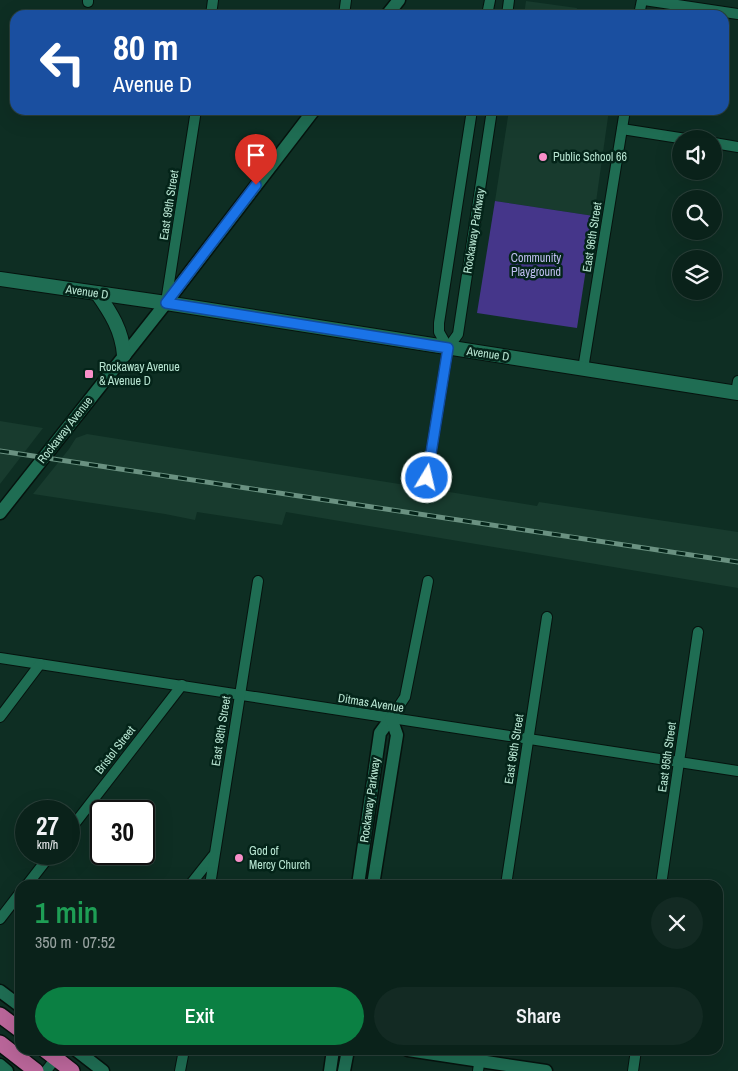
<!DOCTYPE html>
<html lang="en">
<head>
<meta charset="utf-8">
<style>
	:root { --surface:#0a221a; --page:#132a23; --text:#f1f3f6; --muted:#99a4a2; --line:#2a3f39; --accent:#0b8043 }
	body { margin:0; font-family:"Archivo Narrow",sans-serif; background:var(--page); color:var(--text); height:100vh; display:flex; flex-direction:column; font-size:19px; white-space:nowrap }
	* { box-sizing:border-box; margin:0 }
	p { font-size:16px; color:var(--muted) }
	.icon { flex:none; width:28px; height:28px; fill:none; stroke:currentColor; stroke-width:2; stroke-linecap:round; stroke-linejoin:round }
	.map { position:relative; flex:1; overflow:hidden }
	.details { position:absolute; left:15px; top:880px; width:708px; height:175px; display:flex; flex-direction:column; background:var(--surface); border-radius:15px; box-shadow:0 5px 20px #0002,0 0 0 1px var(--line) }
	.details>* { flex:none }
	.top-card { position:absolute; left:10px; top:10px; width:719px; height:105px; border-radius:15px; box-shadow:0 5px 20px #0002,0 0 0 1px var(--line); background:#1a4fa0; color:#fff; overflow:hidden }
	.buttons { position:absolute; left:672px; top:130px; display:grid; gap:10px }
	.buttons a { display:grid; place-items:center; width:50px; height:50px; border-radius:50%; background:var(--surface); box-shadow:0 5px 20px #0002,0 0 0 1px var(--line); font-size:25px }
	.speed { position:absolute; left:15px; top:800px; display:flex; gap:10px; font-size:25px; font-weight:700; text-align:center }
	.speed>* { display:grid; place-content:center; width:65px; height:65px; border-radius:50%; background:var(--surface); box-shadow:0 5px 20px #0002,0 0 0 1px var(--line); line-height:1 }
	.speed small { font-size:12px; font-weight:400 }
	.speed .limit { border:2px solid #111; border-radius:8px; background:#fff; color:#111 }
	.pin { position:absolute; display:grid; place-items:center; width:42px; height:42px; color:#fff; margin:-51px -21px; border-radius:50% 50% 50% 0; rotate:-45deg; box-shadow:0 0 5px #0007 }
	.pin .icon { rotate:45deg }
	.me { position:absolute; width:55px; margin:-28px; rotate:9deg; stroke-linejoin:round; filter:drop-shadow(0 0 4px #0008) }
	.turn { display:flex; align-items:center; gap:18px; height:105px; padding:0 20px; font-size:22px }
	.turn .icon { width:65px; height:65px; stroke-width:2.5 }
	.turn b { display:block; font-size:35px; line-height:42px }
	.round { display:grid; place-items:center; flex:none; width:52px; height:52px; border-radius:26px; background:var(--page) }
	.headline { display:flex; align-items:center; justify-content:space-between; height:85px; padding:0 20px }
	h1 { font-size:30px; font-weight:600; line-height:38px; color:#1e9e55 }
	.action { display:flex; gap:10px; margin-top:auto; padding:10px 20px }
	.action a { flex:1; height:58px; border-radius:30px; background:var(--accent); color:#fff; font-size:20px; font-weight:600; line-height:58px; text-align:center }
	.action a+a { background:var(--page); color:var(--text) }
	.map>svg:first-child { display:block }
</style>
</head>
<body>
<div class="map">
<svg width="738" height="1071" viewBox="0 0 738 1071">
	<rect width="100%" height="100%" fill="#0e2e23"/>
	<!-- built -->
	<g fill="#183b2e">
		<polygon points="526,1 577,8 576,15 524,15"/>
		<polygon points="509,110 609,110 594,216 495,201"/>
		<polygon points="0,421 43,428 0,484"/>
		<polygon points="87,434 537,506 539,502 738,532 738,588 286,512 282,525 197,512 195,520 165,514 33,494 69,449 76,438"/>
	</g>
	<!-- green -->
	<polygon fill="#45368a" points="495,201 594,216 577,328 477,313"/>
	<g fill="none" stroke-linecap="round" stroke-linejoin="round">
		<!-- minor casing -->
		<g stroke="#06130e" stroke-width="12">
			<g id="minor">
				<polyline points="644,0 738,14"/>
				<polyline points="88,2 88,0"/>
				<polyline points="211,15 213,0"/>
				<polyline points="344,15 346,0"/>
				<polyline points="487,15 490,0"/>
				<polyline points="507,15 509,0"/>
				<polyline points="639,15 642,0"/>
				<polyline points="622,129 686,139"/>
				<polyline points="714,143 738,147"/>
				<polyline points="166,302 196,110"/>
				<polyline points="448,348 439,332 439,323 472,110"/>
				<polyline points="583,369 625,110"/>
				<polyline points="736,393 738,381"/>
				<polyline points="427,478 448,348 458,334 492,110"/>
				<polyline points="0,658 738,771"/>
				<polyline points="0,717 40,664"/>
				<polyline points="391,718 405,697 428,581"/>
				<polyline points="69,831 182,685"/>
				<polyline points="27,885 51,854"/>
				<polyline points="190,885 213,856"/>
				<polyline points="210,885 258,581"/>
				<polyline points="506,885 547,617"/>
				<polyline points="661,885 698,632"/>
				<polyline points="0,919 20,893"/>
				<polyline points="46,1071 62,1050"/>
				<polyline points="180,1071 184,1050"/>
				<polyline points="478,1071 481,1050"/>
				<polyline points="633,1071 636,1050"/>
			</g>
		</g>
		<!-- tertiary casing -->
		<g stroke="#06130e" stroke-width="15">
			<g id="tertiary">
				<polyline points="387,15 399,0"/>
				<polyline points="0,513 166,303 314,110"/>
				<polyline points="358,885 380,733 391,718"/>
				<polyline points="373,885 397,735 391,718"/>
				<polyline points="0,991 20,1006"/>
				<polyline points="76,1050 103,1071"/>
				<polyline points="408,1050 546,1071"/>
				<polyline points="0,1065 7,1071"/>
				<polyline points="330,1071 333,1050"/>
				<polyline points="344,1071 348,1050"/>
			</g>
		</g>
		<!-- secondary casing -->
		<g stroke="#06130e" stroke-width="16">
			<g id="secondary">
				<polyline points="0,279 166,303 738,393"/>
				<path d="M97,293c14,20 25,37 27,62"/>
			</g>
		</g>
		<!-- trunk casing -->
		<g stroke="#06130e" stroke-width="18">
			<g id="trunk">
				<polyline points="0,1015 20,1030"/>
				<polyline points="0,1043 36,1071"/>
				<polyline points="45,1050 72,1071"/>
			</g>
		</g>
		<!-- minor -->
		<use href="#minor" stroke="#1f6d53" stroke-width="10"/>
		<!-- tertiary -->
		<use href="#tertiary" stroke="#1f6d53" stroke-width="12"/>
		<!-- secondary -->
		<use href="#secondary" stroke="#1f6d53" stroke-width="14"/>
		<!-- trunk -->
		<use href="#trunk" stroke="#ba669a" stroke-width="15"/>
		<!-- rail casing -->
		<g stroke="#6a9181" stroke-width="5">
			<polyline id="rail" points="0,451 738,562"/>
		</g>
		<!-- rail -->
		<use href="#rail" stroke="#042419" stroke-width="3" stroke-dasharray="9" stroke-linecap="butt"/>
	</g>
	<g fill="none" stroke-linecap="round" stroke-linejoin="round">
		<!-- route casing -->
		<g stroke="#114b97" stroke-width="12">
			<polyline id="route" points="256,185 166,303 448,348 427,478"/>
		</g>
		<!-- route -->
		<use href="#route" stroke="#1a73e8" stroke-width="9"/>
	</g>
	<!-- markers -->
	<g fill="#f98fc9" stroke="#042419" stroke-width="2">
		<circle cx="543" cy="157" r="5"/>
		<rect x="84" y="369" width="10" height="10" rx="2.5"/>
		<circle cx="239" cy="858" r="5"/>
	</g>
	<g text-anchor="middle" stroke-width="5" stroke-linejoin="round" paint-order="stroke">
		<!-- poi labels -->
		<g font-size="12" fill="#b8e5d2" stroke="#042419" text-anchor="start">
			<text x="553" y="161">Public School 66</text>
			<text x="99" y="371">Rockaway Avenue<tspan x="99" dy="14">&amp; Avenue D</tspan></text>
			<text x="249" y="855">God of<tspan x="249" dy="14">Mercy Church</tspan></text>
		</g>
		<!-- street labels -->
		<g font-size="12" fill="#b8e5d2" stroke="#042419">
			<text transform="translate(169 205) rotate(-81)" y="4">East 99th Street</text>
			<text transform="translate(474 231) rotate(-81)" y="4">Rockaway Parkway</text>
			<text transform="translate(592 237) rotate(-81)" y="4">East 96th Street</text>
			<text transform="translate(87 292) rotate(8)" y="4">Avenue D</text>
			<text transform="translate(488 354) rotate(8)" y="4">Avenue D</text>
			<text transform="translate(65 430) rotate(-52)" y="4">Rockaway Avenue</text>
			<text transform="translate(371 703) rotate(9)" y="4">Ditmas Avenue</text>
			<text transform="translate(221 731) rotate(-81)" y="4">East 98th Street</text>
			<text transform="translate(514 749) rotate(-81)" y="4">East 96th Street</text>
			<text transform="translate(115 750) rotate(-52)" y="4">Bristol Street</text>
			<text transform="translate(667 757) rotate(-82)" y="4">East 95th Street</text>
			<text transform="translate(370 800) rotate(-82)" y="4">Rockaway Parkway</text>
		</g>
		<!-- park labels -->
		<g font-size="12" fill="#c1bff1" stroke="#042419">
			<text x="536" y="262">Community<tspan x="536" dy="14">Playground</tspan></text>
		</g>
	</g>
</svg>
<div class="buttons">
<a><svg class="icon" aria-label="sound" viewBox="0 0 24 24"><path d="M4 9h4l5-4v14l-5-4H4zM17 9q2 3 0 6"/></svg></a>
<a><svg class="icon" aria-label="search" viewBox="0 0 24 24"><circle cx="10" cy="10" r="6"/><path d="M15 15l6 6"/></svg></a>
<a><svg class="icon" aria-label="layers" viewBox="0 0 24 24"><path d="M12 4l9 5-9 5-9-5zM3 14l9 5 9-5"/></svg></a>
</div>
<div class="speed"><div>27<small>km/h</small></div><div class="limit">30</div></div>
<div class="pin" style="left:256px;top:185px;background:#d93025"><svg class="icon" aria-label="arrive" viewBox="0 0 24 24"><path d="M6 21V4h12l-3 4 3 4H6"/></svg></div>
<svg class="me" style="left:427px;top:478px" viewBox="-20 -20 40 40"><circle r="17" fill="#1a73e8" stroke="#fff" stroke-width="3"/><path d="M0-11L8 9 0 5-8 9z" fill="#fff"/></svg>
<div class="top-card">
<div class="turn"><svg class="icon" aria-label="left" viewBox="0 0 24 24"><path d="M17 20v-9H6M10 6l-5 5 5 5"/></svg><div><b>80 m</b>Avenue D</div></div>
</div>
<section class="details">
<div class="headline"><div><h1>1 min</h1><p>350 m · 07:52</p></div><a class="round"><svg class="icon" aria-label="close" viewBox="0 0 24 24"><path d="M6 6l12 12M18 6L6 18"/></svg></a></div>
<div class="action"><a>Exit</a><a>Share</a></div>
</section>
</div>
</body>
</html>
